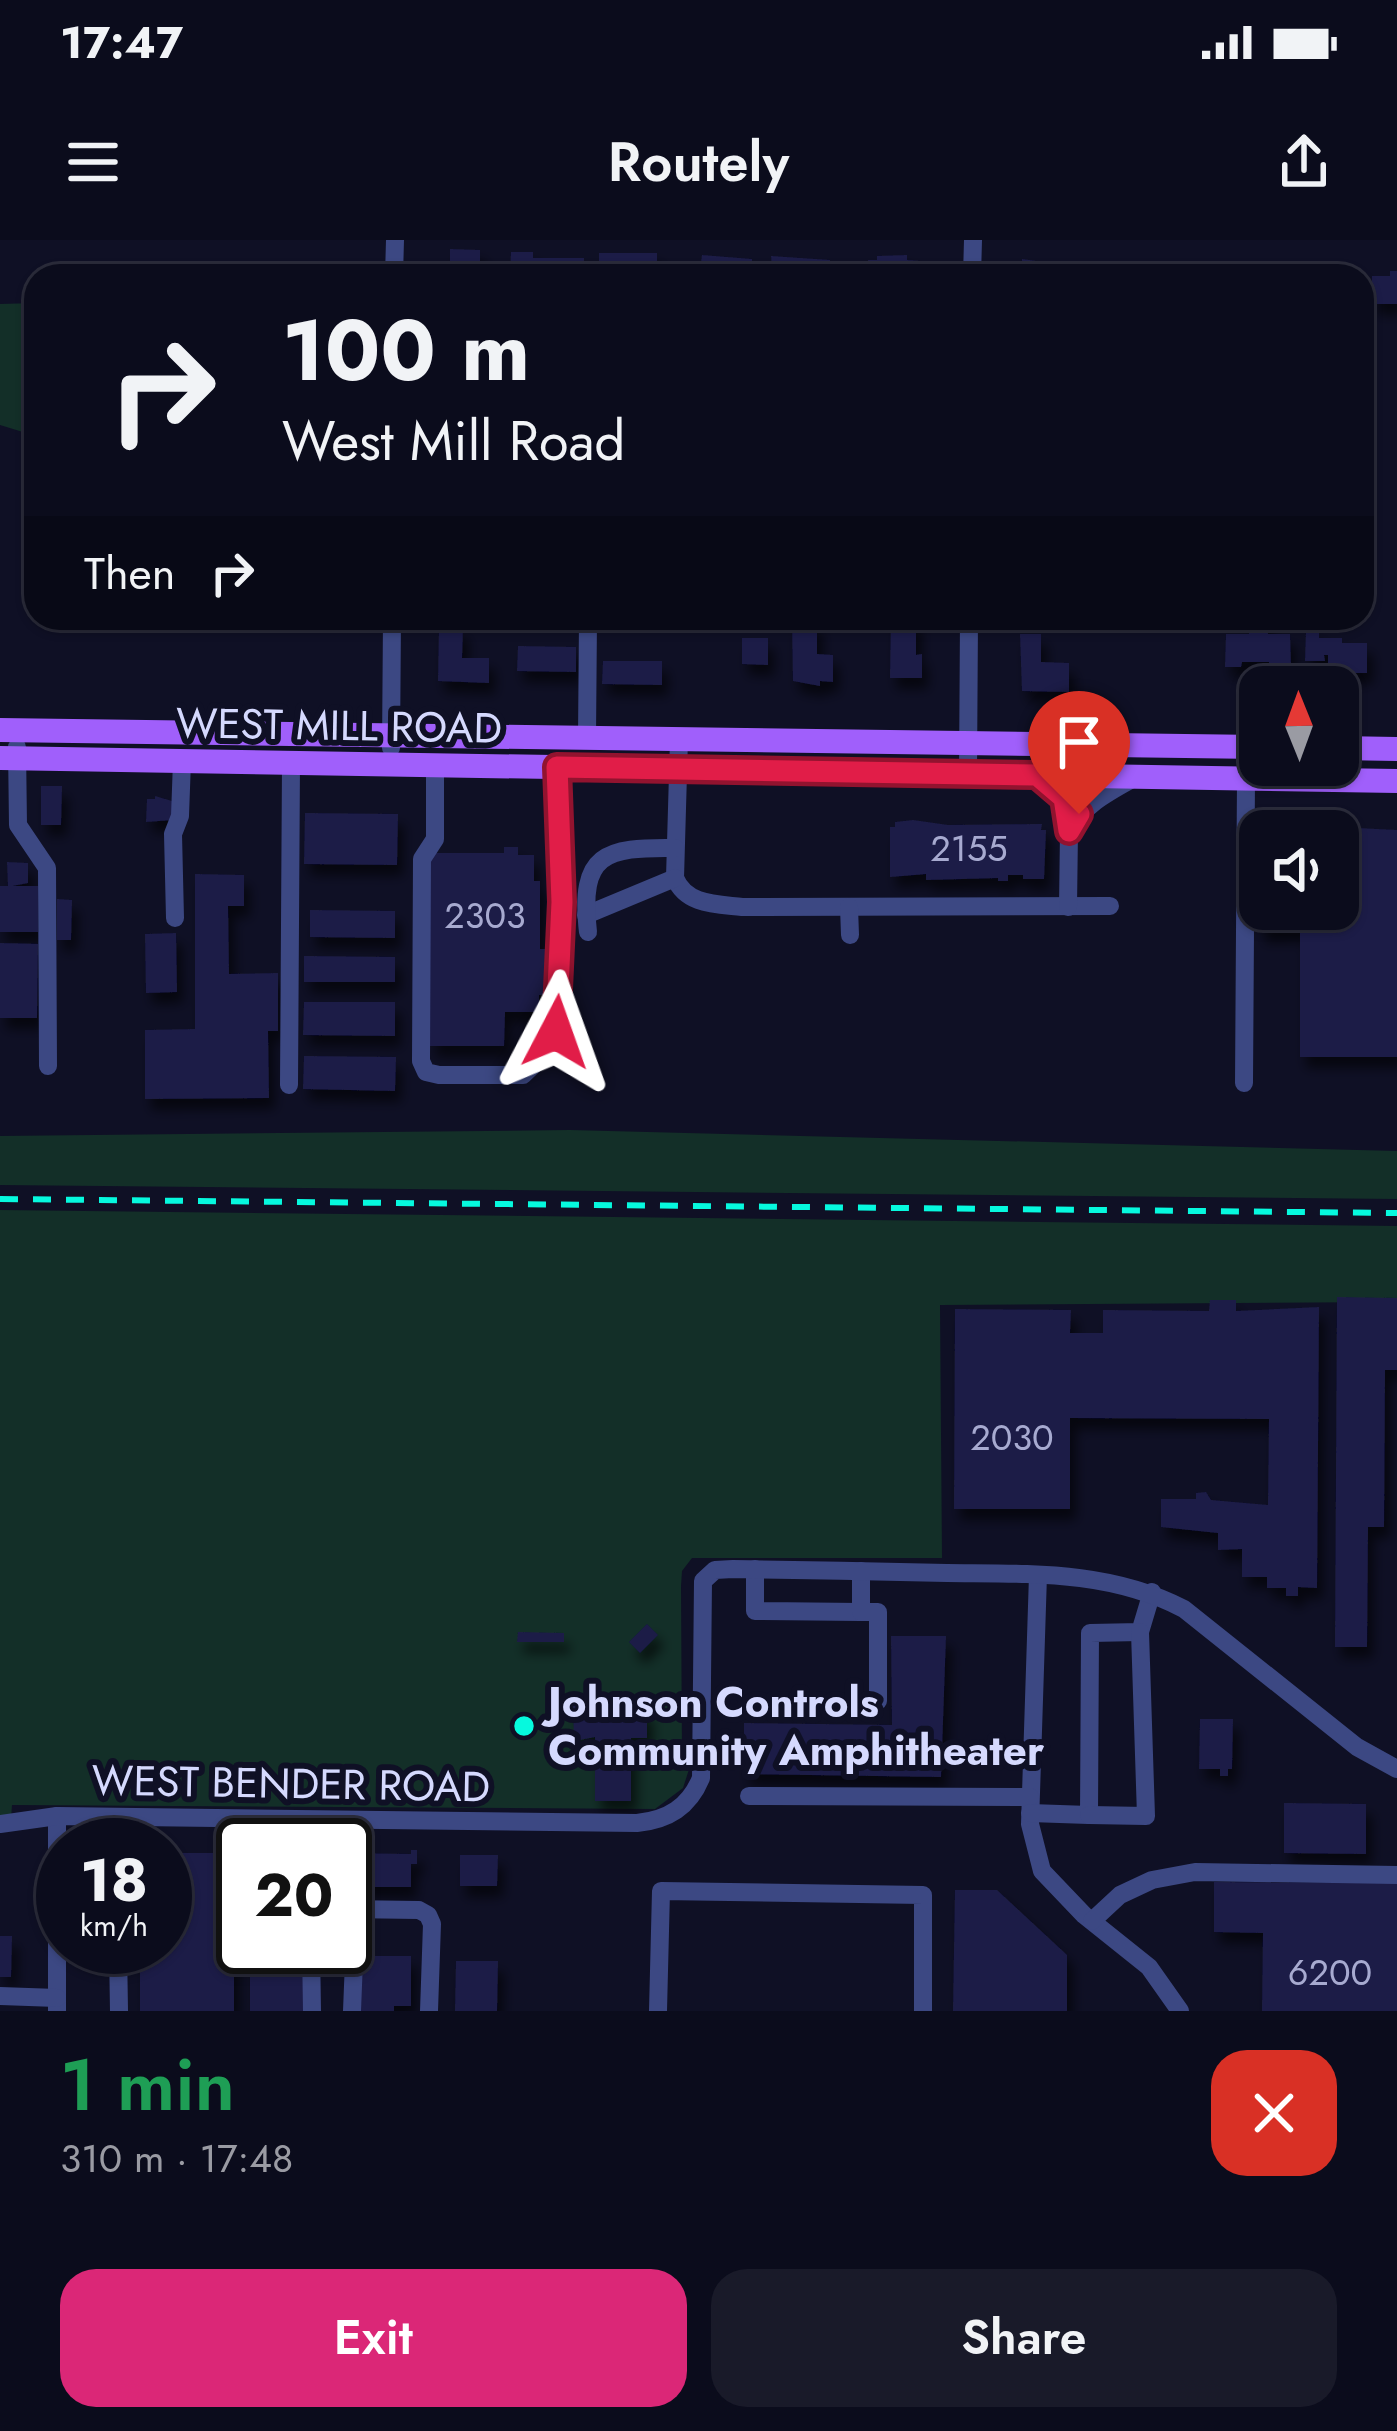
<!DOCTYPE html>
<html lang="en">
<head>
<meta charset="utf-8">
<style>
	:root { --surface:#0b0c1c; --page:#191a29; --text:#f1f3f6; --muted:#9a9ba3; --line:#2b2c3b; --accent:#db2777 }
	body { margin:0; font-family:Jost,sans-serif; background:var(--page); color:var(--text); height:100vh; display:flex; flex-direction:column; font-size:45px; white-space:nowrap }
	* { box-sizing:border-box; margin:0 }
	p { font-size:39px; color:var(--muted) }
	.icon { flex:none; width:66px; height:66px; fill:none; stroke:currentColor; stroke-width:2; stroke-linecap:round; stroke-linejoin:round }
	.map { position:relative; height:1771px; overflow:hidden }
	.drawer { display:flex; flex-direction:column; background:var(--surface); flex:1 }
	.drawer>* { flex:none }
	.top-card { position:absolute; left:24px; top:24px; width:1350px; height:366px; border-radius:36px; box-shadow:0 3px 9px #0004,0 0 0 3px var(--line); background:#0b0c1c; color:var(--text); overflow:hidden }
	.needle { width:78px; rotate:359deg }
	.tools { position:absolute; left:1239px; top:426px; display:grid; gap:24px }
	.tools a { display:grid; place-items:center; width:120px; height:120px; border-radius:24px; background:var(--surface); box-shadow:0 3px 9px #0004,0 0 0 3px var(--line); font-size:60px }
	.speed { position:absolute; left:36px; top:1578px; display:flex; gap:24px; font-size:60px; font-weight:700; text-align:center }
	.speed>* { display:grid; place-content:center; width:156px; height:156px; border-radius:50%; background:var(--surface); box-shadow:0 3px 9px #0004,0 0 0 3px var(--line); line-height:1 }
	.speed small { font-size:30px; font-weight:400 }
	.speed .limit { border:6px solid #111; border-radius:18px; background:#fff; color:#111 }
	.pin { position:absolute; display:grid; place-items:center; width:102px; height:102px; color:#fff; margin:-123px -51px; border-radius:50% 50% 50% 0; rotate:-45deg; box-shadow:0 0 12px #0007 }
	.pin .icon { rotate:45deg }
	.me { position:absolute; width:132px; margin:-66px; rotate:4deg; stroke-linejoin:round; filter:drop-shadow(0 0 9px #0008) }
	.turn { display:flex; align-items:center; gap:42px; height:252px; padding:0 60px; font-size:54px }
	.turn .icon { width:156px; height:156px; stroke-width:2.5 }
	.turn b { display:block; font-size:84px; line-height:102px }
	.then { display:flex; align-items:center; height:114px; padding:0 60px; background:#0003; gap:24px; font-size:45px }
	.round { display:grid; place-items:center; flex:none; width:126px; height:126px; border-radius:36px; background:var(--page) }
	.headline { display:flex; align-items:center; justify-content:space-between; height:204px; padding:0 60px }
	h1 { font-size:72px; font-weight:600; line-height:90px; color:#1e9e55 }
	.button { display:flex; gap:24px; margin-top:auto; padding:24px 60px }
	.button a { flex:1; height:138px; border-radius:36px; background:var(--accent); color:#fff; font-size:48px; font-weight:600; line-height:138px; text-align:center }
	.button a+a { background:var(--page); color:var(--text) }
	.status { display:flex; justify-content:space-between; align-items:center; height:84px; padding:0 60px; background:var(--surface); direction:ltr }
	.status svg { height:33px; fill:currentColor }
	header { display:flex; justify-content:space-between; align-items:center; height:156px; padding:0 60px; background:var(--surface); font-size:54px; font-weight:600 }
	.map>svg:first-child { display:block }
</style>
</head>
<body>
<div class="status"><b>17:47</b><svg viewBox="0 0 49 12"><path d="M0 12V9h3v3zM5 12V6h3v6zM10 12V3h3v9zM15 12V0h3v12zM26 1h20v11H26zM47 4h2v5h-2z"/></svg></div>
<header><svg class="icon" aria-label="menu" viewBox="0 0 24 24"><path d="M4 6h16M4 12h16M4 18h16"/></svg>Routely<svg class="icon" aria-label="share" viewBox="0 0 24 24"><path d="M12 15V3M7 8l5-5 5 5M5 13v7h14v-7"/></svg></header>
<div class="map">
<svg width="1397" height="1771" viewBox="0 0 1397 1771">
	<defs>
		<filter id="shadow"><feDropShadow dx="6" dy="11" stdDeviation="6" flood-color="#0009"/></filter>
	</defs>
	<rect width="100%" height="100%" fill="#0f1025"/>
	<!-- green -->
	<g fill="#132f28">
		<polygon points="36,63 36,196 0,185 0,64"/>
		<polygon points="570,890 1397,911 1397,959 0,945 0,896"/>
		<polygon points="0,970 1397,986 1397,1062 940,1065 942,1318 692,1318 682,1331 681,1346 682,1519 692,1520 683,1548 655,1569 12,1565 11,1579 0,1579"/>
	</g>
	<!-- building -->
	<g fill="#1c1c46" filter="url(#shadow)">
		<polygon points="450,9 480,10 480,36 450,36"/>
		<polygon points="511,12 533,12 533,18 584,18 583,36 510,36"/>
		<rect x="599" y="13" width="58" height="23"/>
		<polygon points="702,15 752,19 752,36 683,36 684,23 701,23"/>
		<polygon points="907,15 907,20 920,21 920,36 851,36 851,24 869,24 868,20 877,20 877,16"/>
		<polygon points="771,16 830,20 829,36 773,36"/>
		<polygon points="1022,19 1078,27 1078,36 1021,36"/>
		<polygon points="1390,31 1397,31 1397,64 1372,64 1372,36 1390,36"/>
		<polygon points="891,378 916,378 916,415 922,414 922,438 890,438"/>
		<polygon points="1249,378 1266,378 1268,394 1290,394 1291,427 1269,426 1269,422 1242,422 1241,427 1225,427 1226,394 1249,394"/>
		<polygon points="792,382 817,382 817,414 833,415 833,442 820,441 820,446 793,441"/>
		<polygon points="439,387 463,388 462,418 489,418 489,443 438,441"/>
		<polygon points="1306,390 1319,390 1319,398 1342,398 1342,403 1367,403 1367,433 1348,433 1348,441 1328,441 1328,415 1324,415 1325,421 1305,421"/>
		<polygon points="1020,394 1041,394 1041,422 1069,423 1069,452 1022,451"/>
		<polygon points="742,398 768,398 768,425 742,424"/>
		<polygon points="518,406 576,407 576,432 517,431"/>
		<polygon points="603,421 662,421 662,445 602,444"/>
		<polygon points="41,546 62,546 61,585 41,585"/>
		<polygon points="155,556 172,561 172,580 146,582 147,559 155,559"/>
		<polygon points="305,573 398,574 397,625 304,624"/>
		<polygon points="913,580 948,585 1042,584 1041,590 1046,590 1044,639 1023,639 1023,635 1008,635 1008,641 998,641 998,638 926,640 926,634 890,637 890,587 895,587 895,582"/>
		<polygon points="1338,587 1397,590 1397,817 1300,817 1300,691 1259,692 1259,669 1338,669"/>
		<polygon points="504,607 518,607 518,615 534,615 534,641 540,641 540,709 552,709 552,755 539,755 539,772 505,772 504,806 430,806 430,613 504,613"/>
		<polygon points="7,622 28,623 28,643 12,646 38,646 38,692 0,692 0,646 8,646"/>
		<polygon points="195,634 244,635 244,666 228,666 229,734 278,733 278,791 268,791 269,858 145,859 145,790 195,789"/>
		<polygon points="57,659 72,660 71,700 57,700"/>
		<polygon points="310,670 395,671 395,698 310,697"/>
		<polygon points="176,693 177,752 146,753 145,694"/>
		<polygon points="0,703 38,704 37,778 0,778"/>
		<polygon points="304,716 395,717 395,742 304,742"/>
		<polygon points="304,762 395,762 395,796 303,795"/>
		<polygon points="304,816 396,817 395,851 303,849"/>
		<polygon points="1337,1057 1397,1058 1397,1130 1385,1130 1384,1287 1368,1287 1367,1407 1335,1407"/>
		<polygon points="1210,1060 1236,1060 1236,1071 1319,1067 1317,1348 1298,1347 1298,1356 1286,1356 1286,1348 1267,1348 1267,1337 1242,1337 1242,1309 1218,1310 1218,1293 1161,1287 1161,1259 1196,1259 1196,1253 1206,1252 1211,1260 1268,1265 1269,1179 1070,1178 1070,1269 954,1269 955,1069 1071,1070 1070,1093 1103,1093 1103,1070 1209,1071"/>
		<polygon points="647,1384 658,1395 640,1413 629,1402"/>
		<polygon points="518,1392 564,1393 564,1402 517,1402"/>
		<polygon points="891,1396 946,1396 941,1537 744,1534 744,1483 892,1485"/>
		<polygon points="573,1464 594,1468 612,1464 647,1469 647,1498 631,1498 631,1561 595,1561 595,1497 574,1501"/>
		<polygon points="1200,1479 1233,1479 1232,1529 1228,1529 1228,1536 1220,1536 1220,1529 1199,1529"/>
		<polygon points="1284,1563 1366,1564 1366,1614 1284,1613"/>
		<polygon points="411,1610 417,1610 417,1624 411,1624 411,1647 345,1647 345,1613 411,1614"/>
		<polygon points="165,1613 234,1613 234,1771 140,1771 140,1707 165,1707"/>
		<polygon points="460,1615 498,1615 497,1646 460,1646"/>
		<polygon points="1214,1642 1397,1643 1397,1771 1262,1771 1263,1693 1214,1692"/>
		<polygon points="955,1650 997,1650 1067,1715 1067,1771 953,1771"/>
		<polygon points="0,1696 12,1696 11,1737 0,1737"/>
		<rect x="250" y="1707" width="53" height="64"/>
		<polygon points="360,1716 411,1716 411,1766 394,1766 394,1771 361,1771"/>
		<polygon points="456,1721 498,1721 497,1771 455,1771"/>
	</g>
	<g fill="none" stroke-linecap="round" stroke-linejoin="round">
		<!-- minor -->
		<g stroke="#3c4883" stroke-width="18">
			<polyline points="394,36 395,0"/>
			<polyline points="972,36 973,0"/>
			<polyline points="587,497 588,379"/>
			<path d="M679,499l-4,139c11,27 41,26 67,29l368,-1"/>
			<polyline points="17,507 18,585 47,628 48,826"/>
			<polyline points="391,508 392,378"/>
			<polyline points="435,525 435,599 422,619 421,821 426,832 439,835 523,835 546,813 556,792 562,662 557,527"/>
			<polyline points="968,534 969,378"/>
			<polyline points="1037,535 1064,558 1069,591 1068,667"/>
			<path d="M1069,591c16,-27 38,-38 65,-53"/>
			<polyline points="849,667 850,695"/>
			<polyline points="586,675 675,638"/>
			<polyline points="175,678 173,594 180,576 182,521"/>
			<path d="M588,692c-9,-79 17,-85 87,-84"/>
			<polyline points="1244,843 1246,539"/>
			<polyline points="289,845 291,523"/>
			<polyline points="755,1329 755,1371 861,1372"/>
			<polyline points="861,1331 861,1372 878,1372 878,1461"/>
			<polyline points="1038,1335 1030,1584 1042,1631 1084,1675 1149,1727 1180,1771"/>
			<polyline points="749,1556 1030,1557"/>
			<polyline points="1030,1573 1089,1575 1090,1393 1140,1392 1152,1352"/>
			<polyline points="1089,1575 1146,1576 1140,1392"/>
			<polyline points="57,1576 57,1771"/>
			<path d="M0,1584l57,-8 580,7c31,-3 52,-16 64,-45l2,-197 12,-11 18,-1c71,1 143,2 214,4 82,1 162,-3 237,36l173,138 40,22"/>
			<polyline points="345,1669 419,1670 428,1675 432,1684 429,1771"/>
			<polyline points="1092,1681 1120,1655 1152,1640 1195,1632 1397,1635"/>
			<polyline points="118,1707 119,1771"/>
			<polyline points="311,1707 312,1771"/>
			<polyline points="0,1756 57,1758"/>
			<polyline points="352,1771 356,1670"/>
			<polyline points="658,1771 661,1651 923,1655 923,1771"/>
		</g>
		<!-- major -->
		<g stroke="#a05ffb" stroke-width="24">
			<polyline points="0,490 1260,507"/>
			<polyline points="1338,508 1397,509"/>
			<polyline points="0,518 1397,541"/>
		</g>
		<!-- rail -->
		<polyline stroke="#06f9de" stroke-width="6" stroke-dasharray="18 15" stroke-linecap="butt" points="0,959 1397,973"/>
	</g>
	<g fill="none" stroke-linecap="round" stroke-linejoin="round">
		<!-- route casing -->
		<g stroke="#92132f" stroke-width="30">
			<polyline id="route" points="556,792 562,662 557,527 1037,535 1064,558 1069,591 1079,574"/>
		</g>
		<!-- route -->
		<use href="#route" stroke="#e11d48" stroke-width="21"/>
	</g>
	<!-- markers -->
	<circle fill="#06f9de" stroke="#0f1025" stroke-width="4.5" cx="524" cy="1486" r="12"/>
	<g text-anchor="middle" stroke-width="12" stroke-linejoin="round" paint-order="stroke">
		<!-- number labels -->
		<g font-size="36" fill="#a7aad0">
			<text x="969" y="621">2155</text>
			<text x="485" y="688">2303</text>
			<text x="1012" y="1210">2030</text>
			<text x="1330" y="1745">6200</text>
		</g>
		<!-- street labels -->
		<g font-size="42" fill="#d5d9fe" stroke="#0f1025">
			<text transform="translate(339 485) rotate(1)" y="15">WEST MILL ROAD</text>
			<text transform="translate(291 1543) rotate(1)" y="15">WEST BENDER ROAD</text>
		</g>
		<!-- poi labels -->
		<g font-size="42" font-weight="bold" fill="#d5d9fe" stroke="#0f1025" text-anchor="start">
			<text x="548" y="1477">Johnson Controls<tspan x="548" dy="48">Community Amphitheater</tspan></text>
		</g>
	</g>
</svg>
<div class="tools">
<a><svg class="needle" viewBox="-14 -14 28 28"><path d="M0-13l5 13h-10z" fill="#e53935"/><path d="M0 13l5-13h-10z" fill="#9a9ba3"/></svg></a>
<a><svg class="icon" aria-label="sound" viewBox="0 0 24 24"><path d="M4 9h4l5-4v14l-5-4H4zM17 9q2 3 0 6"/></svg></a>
</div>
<div class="speed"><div>18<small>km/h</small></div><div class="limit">20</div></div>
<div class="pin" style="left:1079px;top:574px;background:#d93025"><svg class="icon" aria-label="arrive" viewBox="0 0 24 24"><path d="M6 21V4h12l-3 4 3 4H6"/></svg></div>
<svg class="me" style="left:556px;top:792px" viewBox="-20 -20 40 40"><path d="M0-17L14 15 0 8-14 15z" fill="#e11d48" stroke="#fff" stroke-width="4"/></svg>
<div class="top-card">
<div class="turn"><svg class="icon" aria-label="right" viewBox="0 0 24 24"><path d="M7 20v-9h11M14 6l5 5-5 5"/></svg><div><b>100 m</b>West Mill Road</div></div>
<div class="then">Then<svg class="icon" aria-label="right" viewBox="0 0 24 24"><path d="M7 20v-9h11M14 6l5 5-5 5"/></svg></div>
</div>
</div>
<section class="drawer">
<div class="headline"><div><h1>1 min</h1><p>310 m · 17:48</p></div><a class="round" style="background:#d93025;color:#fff"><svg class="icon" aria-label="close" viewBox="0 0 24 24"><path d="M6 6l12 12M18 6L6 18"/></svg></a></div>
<div class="button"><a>Exit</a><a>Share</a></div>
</section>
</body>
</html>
